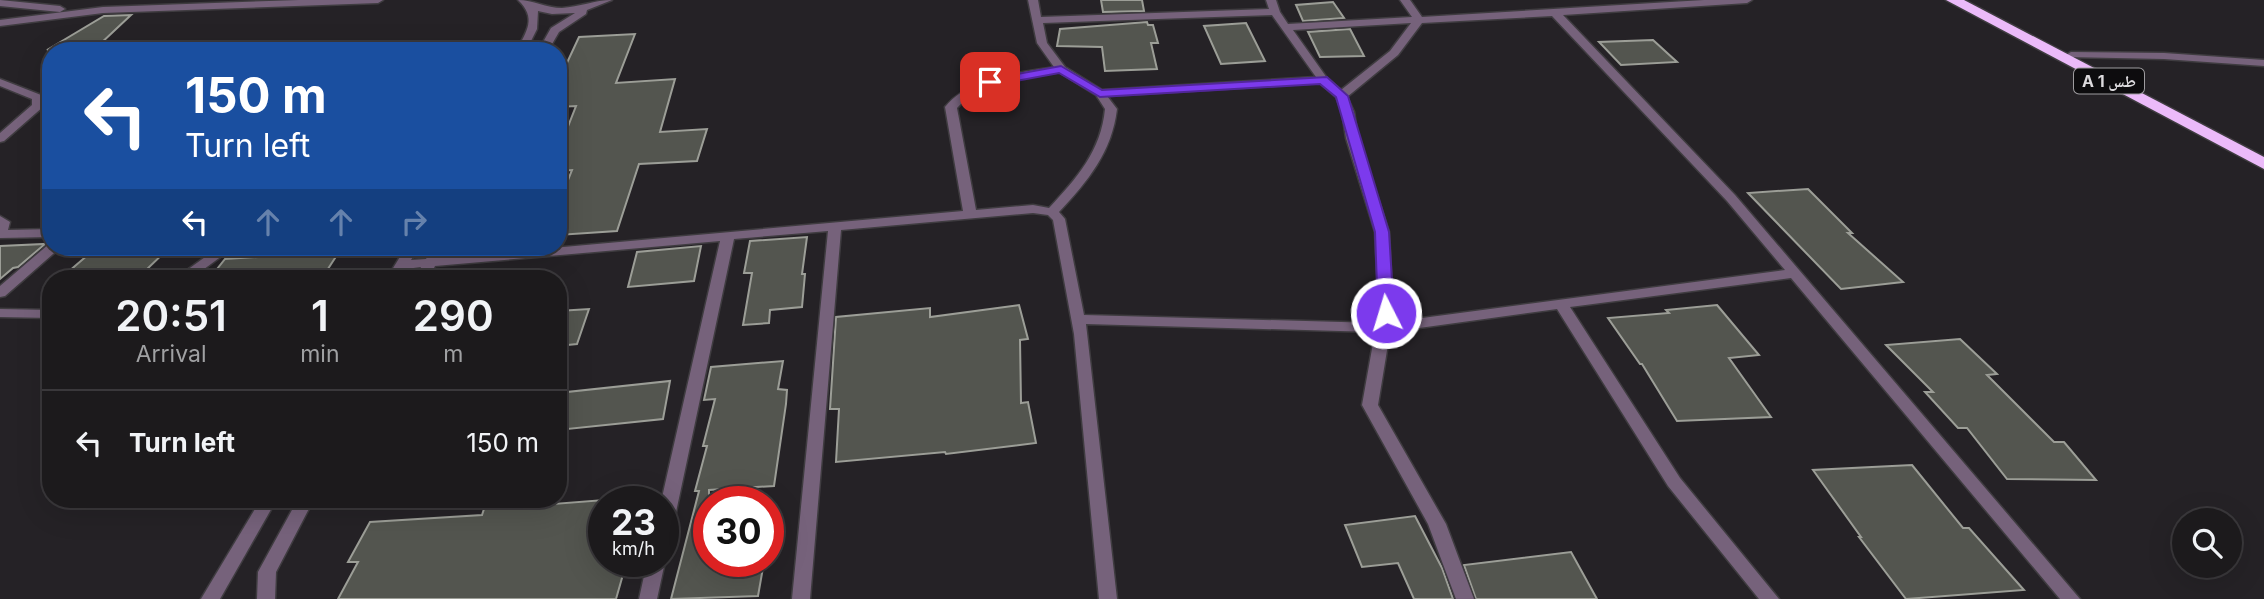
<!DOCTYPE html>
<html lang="en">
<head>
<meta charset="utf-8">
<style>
	:root { --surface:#1c1a1c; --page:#292729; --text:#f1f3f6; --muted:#a0a1a3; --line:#3a383b }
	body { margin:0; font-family:Inter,"Noto Naskh Arabic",sans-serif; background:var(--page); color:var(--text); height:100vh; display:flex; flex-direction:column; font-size:26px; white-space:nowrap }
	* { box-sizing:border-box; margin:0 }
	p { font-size:23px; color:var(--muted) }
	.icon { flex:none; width:38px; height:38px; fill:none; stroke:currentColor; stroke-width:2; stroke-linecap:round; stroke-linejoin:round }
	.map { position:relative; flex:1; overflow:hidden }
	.details { position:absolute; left:42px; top:270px; width:525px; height:238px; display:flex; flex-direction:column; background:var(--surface); border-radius:28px; box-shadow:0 7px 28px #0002,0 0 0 2px var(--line) }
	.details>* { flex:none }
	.guide { position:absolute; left:42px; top:42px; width:525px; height:214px; border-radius:28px; box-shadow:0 7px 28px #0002,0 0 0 2px var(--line); background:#1a4fa0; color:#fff; overflow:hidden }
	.buttons { position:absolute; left:2172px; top:508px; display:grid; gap:14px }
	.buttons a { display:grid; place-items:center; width:70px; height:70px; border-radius:50%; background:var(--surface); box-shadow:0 7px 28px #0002,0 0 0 2px var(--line); font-size:35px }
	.speed { position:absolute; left:588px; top:486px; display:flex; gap:14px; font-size:35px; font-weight:700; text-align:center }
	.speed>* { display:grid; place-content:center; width:91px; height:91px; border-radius:50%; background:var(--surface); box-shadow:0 7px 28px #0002,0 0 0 2px var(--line); line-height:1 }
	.speed small { font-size:18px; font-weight:400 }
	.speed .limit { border:10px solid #d22; background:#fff; color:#111 }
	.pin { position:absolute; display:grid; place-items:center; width:60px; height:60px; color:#fff; margin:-30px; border-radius:14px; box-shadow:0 4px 10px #0006 }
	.me { position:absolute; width:77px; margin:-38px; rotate:355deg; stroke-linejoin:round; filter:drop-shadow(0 0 5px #0008) }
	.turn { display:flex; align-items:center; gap:24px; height:147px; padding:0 28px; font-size:32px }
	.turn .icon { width:91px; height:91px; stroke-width:2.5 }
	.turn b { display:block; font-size:49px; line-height:60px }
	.lanes { display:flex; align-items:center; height:66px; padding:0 28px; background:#0003; justify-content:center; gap:35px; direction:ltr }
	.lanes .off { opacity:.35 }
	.eta { display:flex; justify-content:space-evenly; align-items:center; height:119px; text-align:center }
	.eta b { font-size:42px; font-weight:600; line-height:49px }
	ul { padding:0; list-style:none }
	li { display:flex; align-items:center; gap:21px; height:105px; padding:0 28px; border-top:2px solid var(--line) }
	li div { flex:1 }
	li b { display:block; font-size:26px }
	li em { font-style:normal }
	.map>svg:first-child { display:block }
</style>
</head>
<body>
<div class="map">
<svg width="2264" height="599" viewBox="0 0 2264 599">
	<rect width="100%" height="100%" fill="#252226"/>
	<!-- building -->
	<g fill="#53554f" stroke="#9c9e97" stroke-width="2">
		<polygon points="1101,0 1142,0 1144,11 1103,12"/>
		<polygon points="1333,2 1344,18 1303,21 1296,5"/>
		<polygon points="131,15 98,46 47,50 104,16"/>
		<polygon points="1147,22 1148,25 1153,25 1158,43 1151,43 1157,69 1105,71 1102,47 1057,46 1060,29"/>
		<polygon points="1246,23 1265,61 1221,64 1204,26"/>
		<polygon points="1350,29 1364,56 1320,57 1308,32"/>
		<polygon points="635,34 616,83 675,79 660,132 707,129 697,161 639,164 617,231 558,235 558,205 572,170 558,171 558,152 576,106 558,107 558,82 579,37"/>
		<polygon points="1653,40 1677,62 1621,65 1599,42"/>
		<polygon points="1808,189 1852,233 1848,233 1903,282 1841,289 1748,193"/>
		<polygon points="807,237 802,274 805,274 802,307 770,310 769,323 743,325 752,273 744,273 750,241"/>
		<polygon points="45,244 18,267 13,268 0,279 0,246"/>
		<polygon points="701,246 694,281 628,287 637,252"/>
		<polygon points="170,247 144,272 68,272 96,248"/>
		<polygon points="339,252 322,278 210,278 225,259"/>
		<polygon points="1019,305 1028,339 1020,340 1021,403 1028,402 1036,443 946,454 945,452 836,462 839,409 830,409 836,317 930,308 930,317"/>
		<polygon points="1717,305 1759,355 1729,358 1771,417 1677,421 1642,364 1640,364 1608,318 1669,313 1666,310"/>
		<polygon points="589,309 577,344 558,346 558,311"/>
		<polygon points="1960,339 1997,374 1987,375 2054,442 2064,442 2096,480 2007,479 1967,428 1958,428 1925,392 1933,392 1886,345"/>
		<polygon points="783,361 778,389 787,390 786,404 774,486 709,490 709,562 764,562 758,596 671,599 699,491 695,491 707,446 703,446 715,399 704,400 711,367"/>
		<polygon points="670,381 663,419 558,430 558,393"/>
		<polygon points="1912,465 1963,528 1969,528 2024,590 1906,599 1859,537 1861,537 1813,470"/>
		<polygon points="604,500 604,565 626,564 616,599 338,599 358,562 348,562 370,522 482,515 484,509 542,501 541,505"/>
		<polygon points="1415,516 1442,568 1453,599 1414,599 1398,563 1362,567 1345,525"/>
		<polygon points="1571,552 1597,599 1476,599 1464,565"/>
	</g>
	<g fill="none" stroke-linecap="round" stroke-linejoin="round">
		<!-- street casing -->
		<g stroke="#3f3c40" stroke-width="3">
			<g id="street">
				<polygon points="0,0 60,6 65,9 60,12 0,6"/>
				<polygon points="299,0 383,0 378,3 103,13 0,26 0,20 103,7"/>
				<path d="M518,0c15,0 28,8 44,8 17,-1 33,-8 50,-8l-25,10 -1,4 -27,18 -11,19h-10l13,-23 24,-15 -23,1 -14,-3 -1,18 -11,22h-10c11,-20 21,-33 2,-51z"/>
				<path d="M1028,0h10l3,17 228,-8 -3,-9h10l4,12 8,12 124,-7 -12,-17h10l12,17 282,-17h48l-5,3 -184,12 172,180 345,404h-20l-269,-321 -221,29 110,171 99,121h-20l-91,-113 -111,-177 -167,23 -12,73 68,119 28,75h-18l-28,-75 -66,-119 13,-73 -289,-8 31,275h-18l-25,-265 -21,-114 -5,-5 -15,-2 -192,17 -31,369h-18l36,-368 -94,8 -62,292 -3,5 -6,1v-35h-2l59,-261 -285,25 -6,12h-14l6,-11 -15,2 -5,9h-14l19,-31h13l-8,13 15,-1 7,-12h13l-6,11 523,-47 -18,-104c27,-32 71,-33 109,-40l-17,-24zM1272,15l44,62 -214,13 -37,-23 -18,-24 -4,-20zM1552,16l175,185 58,69 -393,52 1,-9 -4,-81 -31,-94 -4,-26 -7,-15 51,-42 24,-32zM1411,23l-21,28 -49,39 -14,-12 -34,-48zM1059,72l37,23 9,14c-4,42 -28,69 -56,99l-16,-3 -57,5 -19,-102c27,-29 66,-29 102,-36zM1320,83l16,14 6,15 4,26 29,94 4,81 -2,10 -293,-8 -19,-96 -6,-7c29,-31 53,-60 58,-103l-10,-13z"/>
				<polygon points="2071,52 2164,53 2264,60 2264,66 2164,59 2067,57 2066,55"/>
				<polygon points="0,79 41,95 44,106 4,141 0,142 0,133 32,105 32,99 0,86"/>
				<polygon points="0,216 10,222 8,230 51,229 51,237 0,238"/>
				<polygon points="49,244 51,247 61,247 5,296 0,297 0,286"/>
				<polygon points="219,247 234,247 192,278 176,278"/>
				<polygon points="0,309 51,310 51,318 0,317"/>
				<polygon points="261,499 277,499 220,599 201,599"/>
				<polygon points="298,499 314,499 276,572 275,599 257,599 258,572"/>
				<polygon points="663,559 665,562 657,599 639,599 647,562 663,562"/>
			</g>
		</g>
		<!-- highway casing -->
		<g stroke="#3f3c40" stroke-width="3">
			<polygon id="highway" points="1946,0 1964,0 2264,157 2264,169"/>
		</g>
		<!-- street -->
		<use href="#street" fill="#76627b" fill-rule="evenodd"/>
		<!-- highway -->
		<use href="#highway" fill="#ebbaf9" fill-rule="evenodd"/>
	</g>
	<!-- route -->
	<polygon fill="#7c3aed" stroke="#51269a" stroke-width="2" points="1061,66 1102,90 1327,77 1348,96 1389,232 1394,313 1392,316 1386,318 1378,313 1375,232 1336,97 1320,84 1100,97 1059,73 990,86 983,82 990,79"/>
	<g text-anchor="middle" stroke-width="7" stroke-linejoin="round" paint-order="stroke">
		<!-- shield labels -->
		<rect fill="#0d0c0e" stroke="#9e9c9f" stroke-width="2" x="2074" y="68.5" width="70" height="25" rx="5"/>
		<g font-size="16" font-weight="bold" fill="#dcdadd">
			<text x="2109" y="87">A 1 طس</text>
		</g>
	</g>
</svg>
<div class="buttons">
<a><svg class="icon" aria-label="search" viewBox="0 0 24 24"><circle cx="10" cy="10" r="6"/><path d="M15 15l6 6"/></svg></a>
</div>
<div class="speed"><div>23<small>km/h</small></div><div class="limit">30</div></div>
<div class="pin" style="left:990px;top:82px;background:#d93025"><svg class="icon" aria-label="arrive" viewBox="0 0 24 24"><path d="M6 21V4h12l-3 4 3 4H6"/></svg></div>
<svg class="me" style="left:1386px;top:313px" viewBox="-20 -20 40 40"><circle r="17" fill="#7c3aed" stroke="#fff" stroke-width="3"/><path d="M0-11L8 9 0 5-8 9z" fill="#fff"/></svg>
<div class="guide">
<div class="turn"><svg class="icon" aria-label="left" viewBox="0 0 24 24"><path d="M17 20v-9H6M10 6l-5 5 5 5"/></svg><div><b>150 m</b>Turn left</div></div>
<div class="lanes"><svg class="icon" aria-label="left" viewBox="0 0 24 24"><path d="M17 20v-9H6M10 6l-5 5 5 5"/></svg><svg class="icon off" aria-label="ahead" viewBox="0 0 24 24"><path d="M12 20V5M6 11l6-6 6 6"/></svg><svg class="icon off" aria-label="ahead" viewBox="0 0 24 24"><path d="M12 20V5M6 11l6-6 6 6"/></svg><svg class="icon off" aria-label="right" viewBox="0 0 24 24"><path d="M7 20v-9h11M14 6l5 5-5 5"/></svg></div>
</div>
<section class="details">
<div class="eta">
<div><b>20:51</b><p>Arrival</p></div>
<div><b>1</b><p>min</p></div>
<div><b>290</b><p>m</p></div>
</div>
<ul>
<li><svg class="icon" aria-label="left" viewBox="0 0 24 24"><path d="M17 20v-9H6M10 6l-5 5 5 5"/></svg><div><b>Turn left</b></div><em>150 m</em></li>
</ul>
</section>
</div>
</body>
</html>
